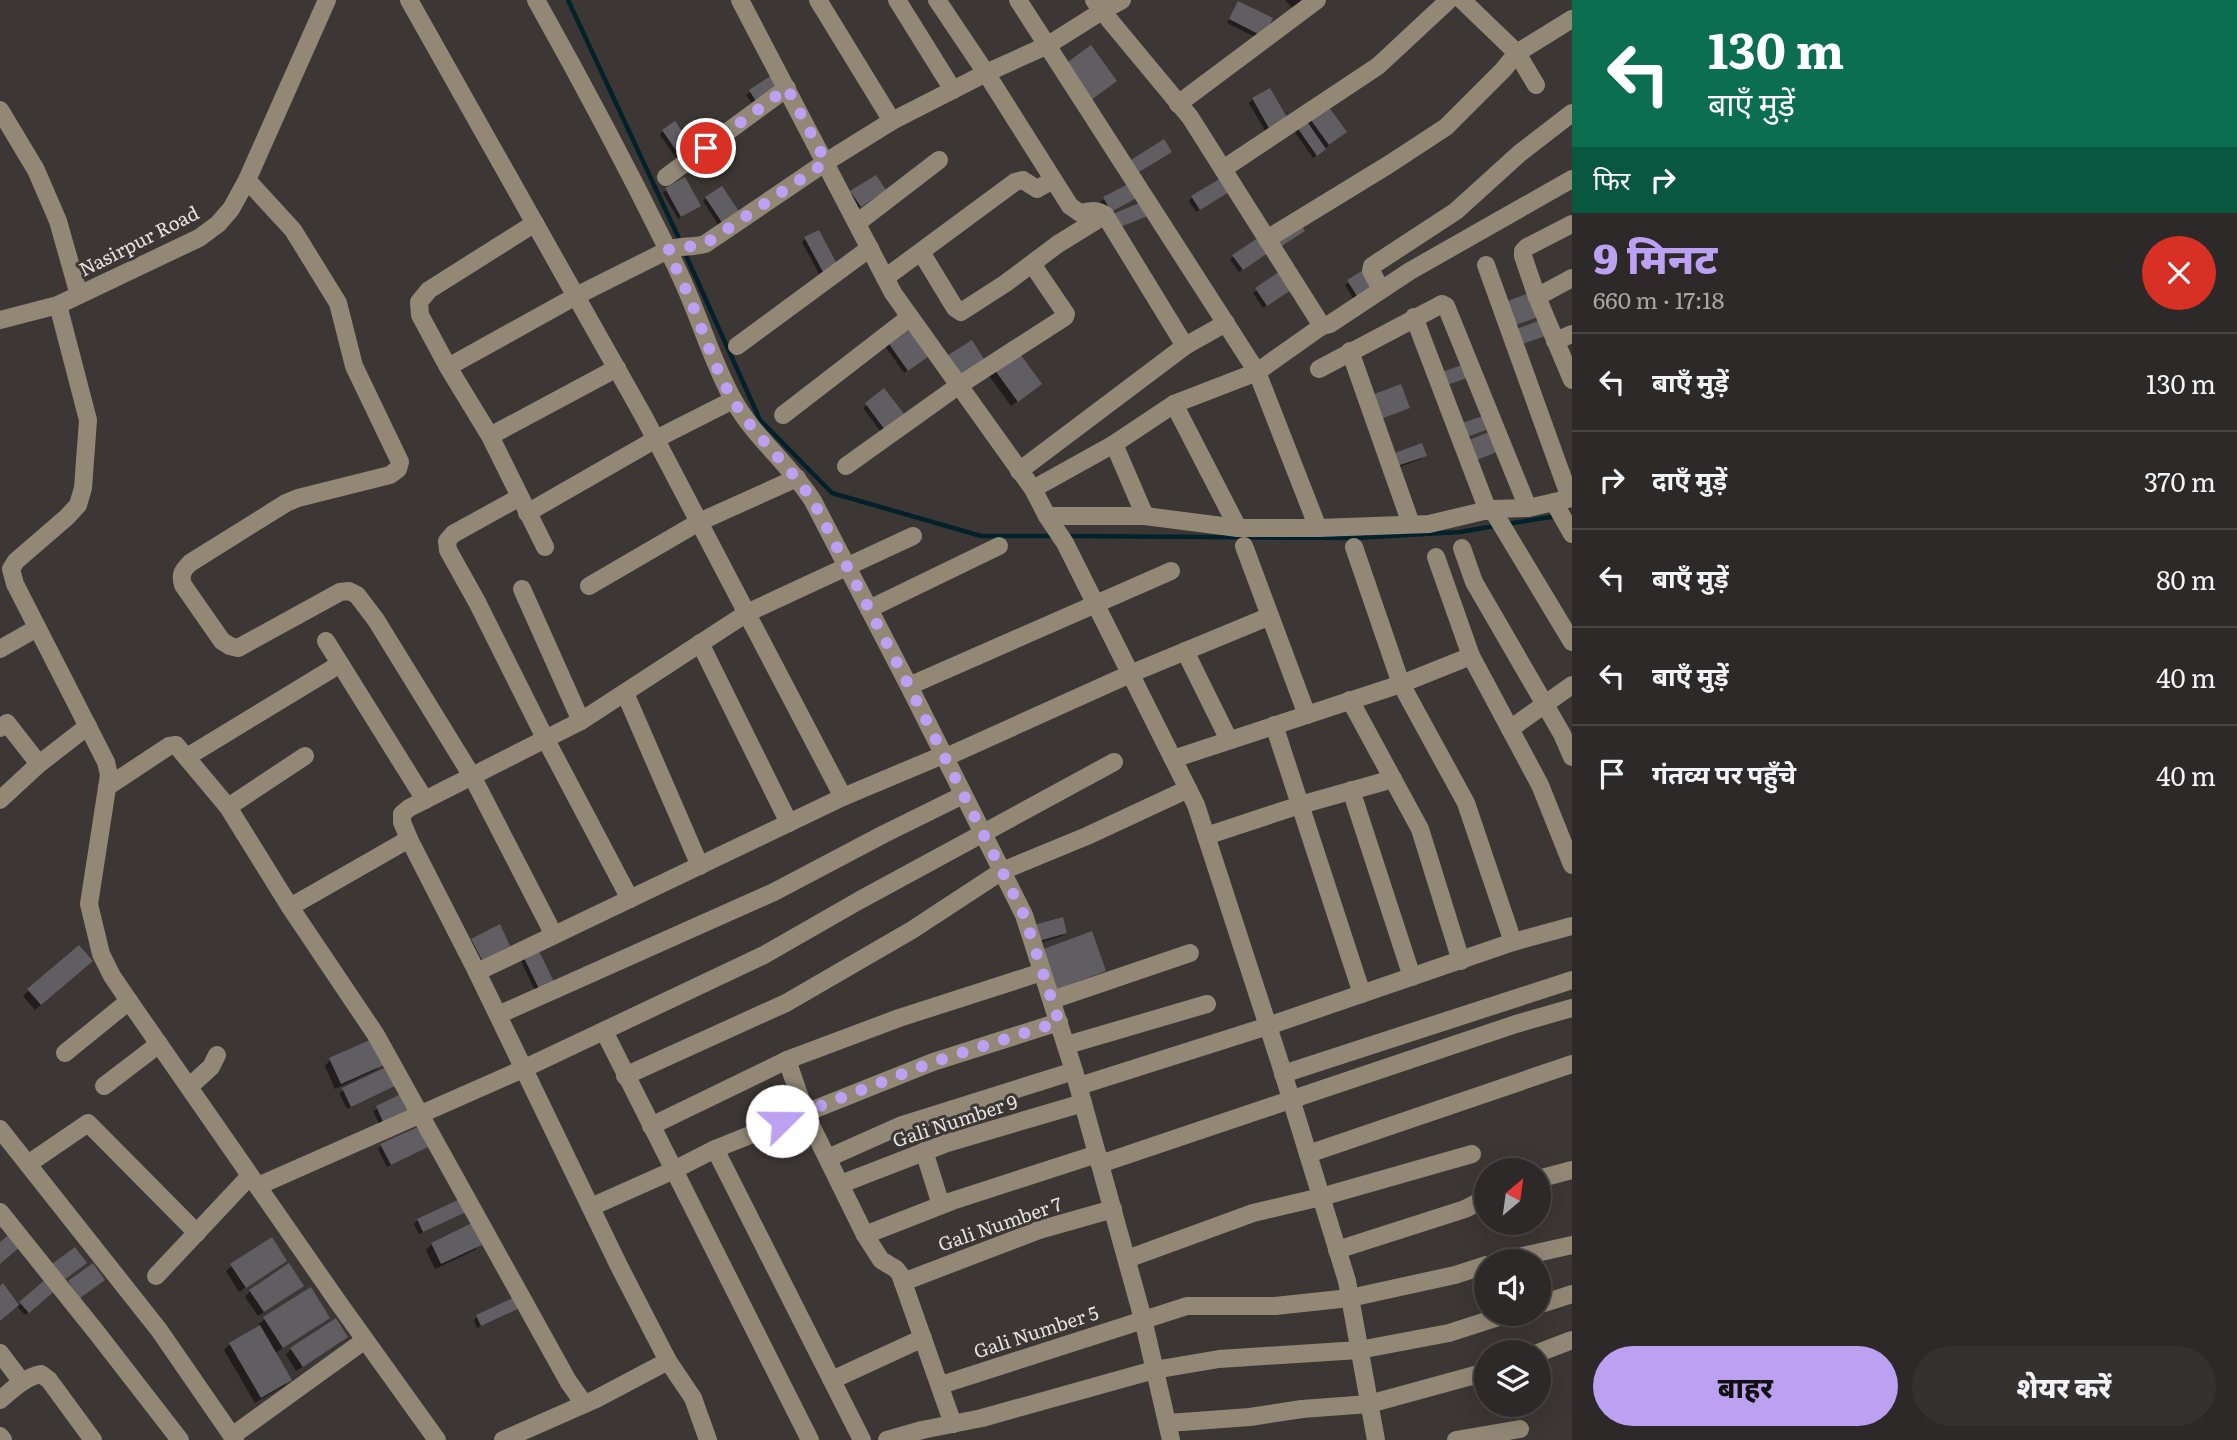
<!DOCTYPE html>
<html lang="hi">
<head>
<meta charset="utf-8">
<style>
	:root { --surface:#2d2928; --page:#353130; --text:#f1f3f6; --muted:#a7a6a8; --line:#484545; --accent:#bca0f2 }
	body { margin:0; font-family:Literata,"Noto Sans Devanagari",serif; background:var(--page); color:var(--text); height:100vh; display:flex; flex-direction:column; font-size:26px; white-space:nowrap }
	* { box-sizing:border-box; margin:0 }
	p { font-size:23px; color:var(--muted) }
	.icon { flex:none; width:38px; height:38px; fill:none; stroke:currentColor; stroke-width:2; stroke-linecap:round; stroke-linejoin:round }
	.map { position:relative; flex:1; overflow:hidden }
	.sheet { display:flex; flex-direction:column; background:var(--surface); width:665px }
	.sheet>* { flex:none }
	.hud { background:#0b6e4f; color:#fff; overflow:hidden }
	.needle { width:46px; rotate:29deg }
	.fabs { position:absolute; left:1474px; top:1158px; display:grid; gap:14px }
	.fabs a { display:grid; place-items:center; width:77px; height:77px; border-radius:50%; background:var(--surface); box-shadow:0 7px 28px #0002,0 0 0 2px var(--line); font-size:35px }
	.pin { position:absolute; display:grid; place-items:center; width:60px; height:60px; color:#fff; margin:-30px; border:4px solid #fff; border-radius:50%; box-shadow:0 2px 7px #0007 }
	.me { position:absolute; width:77px; margin:-38px; rotate:68deg; stroke-linejoin:round; filter:drop-shadow(0 0 5px #0008) }
	.turn { display:flex; align-items:center; gap:24px; height:147px; padding:0 21px; font-size:32px }
	.turn .icon { width:91px; height:91px; stroke-width:2.5 }
	.turn b { display:block; font-size:49px; line-height:60px }
	.then { display:flex; align-items:center; height:66px; padding:0 21px; background:#0003; gap:14px; font-size:26px }
	.round { display:grid; place-items:center; flex:none; width:74px; height:74px; border-radius:37px; background:var(--page) }
	.summary { display:flex; align-items:center; justify-content:space-between; height:119px; padding:0 21px }
	h1 { font-size:42px; font-weight:800; line-height:52px; color:var(--accent) }
	.action { display:flex; gap:14px; margin-top:auto; padding:14px 21px }
	.action a { flex:1; height:80px; border-radius:42px; background:var(--accent); color:#111; font-size:28px; font-weight:800; line-height:80px; text-align:center }
	.action a+a { background:var(--page); color:var(--text) }
	ul { padding:0; list-style:none }
	li { display:flex; align-items:center; gap:21px; height:98px; padding:0 21px; border-top:2px solid var(--line) }
	li div { flex:1 }
	li b { display:block; font-size:26px }
	li em { font-style:normal }
	main { display:flex; flex:1; min-height:0 }
	.map>svg:first-child { display:block }
</style>
</head>
<body>
<main>
<div class="map">
<svg width="1572" height="1440" viewBox="0 0 1572 1440">
	<rect width="100%" height="100%" fill="#3c3735"/>
	<!-- shadow -->
	<g fill="#0007">
		<polygon points="1285,0 1310,0 1297,13"/>
		<polygon points="1239,3 1271,19 1259,39 1227,23"/>
		<polygon points="774,76 753,105 746,95"/>
		<polygon points="1253,99 1286,119 1266,132 1249,103"/>
		<polygon points="1309,117 1341,136 1313,158 1292,128"/>
		<polygon points="663,131 687,150 676,158 660,135"/>
		<polygon points="1131,184 1138,196 1107,214 1100,202"/>
		<polygon points="666,190 699,206 678,219 663,193"/>
		<polygon points="852,192 880,193 857,209 848,196"/>
		<polygon points="1227,192 1196,212 1189,201 1192,197"/>
		<polygon points="706,198 737,213 719,226 703,201"/>
		<polygon points="805,239 832,267 819,274 802,242"/>
		<polygon points="1234,256 1263,256 1239,272 1230,260"/>
		<polygon points="1281,272 1288,291 1263,308 1253,293"/>
		<polygon points="1364,272 1356,303 1345,285"/>
		<polygon points="888,343 926,357 904,373 885,346"/>
		<polygon points="1018,353 1034,389 1011,406 989,376"/>
		<polygon points="884,391 903,415 881,432 863,408"/>
		<polygon points="1425,455 1421,459 1391,470 1387,460"/>
		<polygon points="1032,930 1065,933 1062,936 1036,944"/>
		<polygon points="472,940 508,946 478,963 468,943"/>
		<polygon points="524,957 555,988 538,997 521,961"/>
		<polygon points="85,967 35,1010 23,996 29,990"/>
		<polygon points="330,1060 381,1064 376,1070 335,1089 325,1066"/>
		<polygon points="385,1069 393,1086 347,1109 339,1093"/>
		<polygon points="400,1097 380,1126 373,1111"/>
		<polygon points="381,1146 426,1147 387,1167 378,1149"/>
		<polygon points="464,1212 419,1234 414,1224 418,1220"/>
		<polygon points="432,1244 480,1245 475,1250 435,1269 426,1250"/>
		<polygon points="285,1260 239,1292 226,1271 232,1266"/>
		<polygon points="47,1280 55,1289 25,1315 16,1305 0,1319 0,1288 18,1306"/>
		<polygon points="250,1291 296,1291 258,1316 245,1297"/>
		<polygon points="520,1306 477,1328 474,1320 477,1317"/>
		<polygon points="328,1317 274,1354 290,1380 284,1386 255,1403 224,1350 230,1344 260,1327 259,1324 265,1319"/>
		<polygon points="340,1342 296,1371 286,1355 291,1349"/>
	</g>
	<g fill="none" stroke-linecap="round" stroke-linejoin="round">
		<!-- stream -->
		<g stroke="#03212a" stroke-width="4.5">
			<polyline points="568,0 681,243"/>
			<polyline points="684,251 760,420 832,493 981,536 1055,536"/>
			<polyline points="1507,524 1557,516"/>
			<polyline points="1067,536 1354,538 1460,532 1495,526"/>
		</g>
	</g>
	<!-- building -->
	<g fill="#605e63">
		<polygon points="1238,1 1273,18 1264,37 1229,19"/>
		<polygon points="1091,45 1117,81 1091,100 1065,64"/>
		<polygon points="775,73 783,86 757,103 749,90"/>
		<polygon points="1270,88 1288,119 1270,130 1252,98"/>
		<polygon points="1326,103 1347,132 1329,145 1308,116"/>
		<polygon points="1304,117 1326,149 1317,156 1294,123"/>
		<polygon points="675,121 693,147 680,156 662,130"/>
		<polygon points="1164,139 1172,152 1139,172 1131,160"/>
		<polygon points="876,175 886,190 861,207 850,191"/>
		<polygon points="685,177 701,206 681,217 665,188"/>
		<polygon points="1221,178 1229,192 1200,210 1191,196"/>
		<polygon points="1132,182 1140,196 1111,212 1103,197"/>
		<polygon points="722,186 740,213 723,224 705,197"/>
		<polygon points="1142,202 1148,216 1115,229 1110,215"/>
		<polygon points="1298,221 1305,231 1280,247 1273,237"/>
		<polygon points="819,230 837,264 823,272 804,237"/>
		<polygon points="1258,238 1268,253 1243,270 1232,255"/>
		<polygon points="1365,269 1378,290 1360,301 1347,280"/>
		<polygon points="1282,270 1294,288 1267,306 1255,288"/>
		<polygon points="1535,291 1544,315 1510,327 1502,303"/>
		<polygon points="1546,318 1551,334 1517,346 1511,331"/>
		<polygon points="911,324 932,354 908,371 887,341"/>
		<polygon points="972,340 987,364 960,381 945,357"/>
		<polygon points="1018,351 1042,384 1018,402 994,369"/>
		<polygon points="1468,363 1473,376 1444,386 1439,373"/>
		<polygon points="1401,384 1410,408 1378,420 1369,396"/>
		<polygon points="884,388 905,415 885,430 865,403"/>
		<polygon points="1489,414 1494,427 1464,438 1459,424"/>
		<polygon points="1494,430 1502,450 1474,461 1467,441"/>
		<polygon points="1422,443 1427,456 1394,467 1389,455"/>
		<polygon points="1063,917 1067,933 1039,941 1034,925"/>
		<polygon points="500,924 510,946 482,960 471,939"/>
		<polygon points="1092,931 1106,971 1056,990 1041,950"/>
		<polygon points="79,945 93,961 41,1005 27,989"/>
		<polygon points="538,949 557,988 542,995 523,956"/>
		<polygon points="372,1039 384,1065 341,1084 329,1058"/>
		<polygon points="386,1067 395,1086 351,1107 342,1088"/>
		<polygon points="401,1094 409,1112 384,1124 376,1106"/>
		<polygon points="418,1127 428,1147 391,1165 380,1144"/>
		<polygon points="460,1199 466,1212 423,1232 417,1219"/>
		<polygon points="472,1223 482,1245 441,1264 431,1243"/>
		<polygon points="10,1234 21,1246 0,1264 0,1242"/>
		<polygon points="272,1237 287,1261 246,1288 230,1264"/>
		<polygon points="75,1247 87,1263 60,1283 48,1267"/>
		<polygon points="93,1263 105,1280 80,1298 68,1281"/>
		<polygon points="289,1263 304,1286 264,1312 249,1290"/>
		<polygon points="47,1278 57,1289 29,1313 19,1302"/>
		<polygon points="3,1283 19,1305 0,1321 0,1286"/>
		<polygon points="311,1287 330,1318 283,1348 263,1317"/>
		<polygon points="517,1296 522,1307 481,1326 476,1315"/>
		<polygon points="336,1318 348,1337 303,1367 290,1348"/>
		<polygon points="260,1325 292,1380 261,1398 229,1343"/>
	</g>
	<g fill="none" stroke-linecap="round" stroke-linejoin="round">
		<!-- minor -->
		<g stroke="#938876" stroke-width="18">
			<polyline points="409,0 644,417 843,797"/>
			<path d="M536,0c46,82 90,165 132,250 10,20 20,42 28,63 12,30 22,60 38,88 21,37 56,64 79,100l96,185 115,229 50,156 69,248 28,121"/>
			<polyline points="740,0 893,293 1033,489 1047,516 1065,543 1196,805 1280,1063 1347,1281 1376,1440"/>
			<polyline points="818,0 892,121"/>
			<polyline points="897,0 953,90"/>
			<path d="M937,0l49,73 84,133 10,7c10,-2 16,-4 25,2l80,131 41,-23"/>
			<polyline points="1018,0 1257,372 1318,528"/>
			<polyline points="1094,0 1102,11 1122,0"/>
			<polyline points="1462,0 1517,53 1572,19"/>
			<polyline points="1178,104 1317,0"/>
			<polyline points="0,110 36,170 58,221 79,295"/>
			<polyline points="1223,169 1378,66 1449,0"/>
			<polyline points="666,177 787,88"/>
			<path d="M247,180l46,50 45,73 16,63 46,96 -2,7 -8,6 -92,23 -12,5 -96,60c-8,8 -10,12 -7,22l39,56 8,5 8,2 102,-56 9,-1 8,4 19,25 96,156 82,159"/>
			<polyline points="535,223 429,290 419,302 420,315 448,367 490,436 545,547"/>
			<polyline points="857,223 939,160"/>
			<polyline points="1572,224 1527,247 1523,251 1523,256 1537,297 1572,380"/>
			<polyline points="1267,239 1388,165 1446,127 1503,70 1517,53 1536,85"/>
			<polyline points="921,252 955,308 961,312 1006,283 1058,244 1105,215"/>
			<polyline points="1486,265 1570,498"/>
			<polyline points="885,278 1015,182 1023,180 1037,189 1053,180"/>
			<polyline points="1381,289 1371,271 1372,266 1456,211 1520,153 1572,113"/>
			<polyline points="1537,297 1572,278"/>
			<polyline points="58,305 88,420 83,488 78,505 67,517 16,561 11,569 15,584 106,762 109,775 89,904 101,954 112,976 129,1001 338,1302 437,1440"/>
			<polyline points="1414,317 1488,511"/>
			<polyline points="0,320 58,305 199,238 218,224 231,209 247,180 327,0"/>
			<polyline points="1555,341 1572,334"/>
			<polyline points="737,346 870,248"/>
			<polyline points="1350,351 1411,524"/>
			<path d="M448,367l128,-71 92,-46c12,-5 24,-2 37,-6l121,-82 66,-41 94,-48 62,-28 54,-34 88,106 132,209 8,-2 80,-53 162,-92"/>
			<polyline points="1319,369 1442,304 1446,306 1528,508"/>
			<polyline points="1174,404 1238,528"/>
			<polyline points="783,415 910,317"/>
			<polyline points="490,436 617,368"/>
			<polyline points="1114,444 1145,516"/>
			<polyline points="846,466 958,386 1065,317 1066,314 1032,264"/>
			<polyline points="1019,471 1185,346"/>
			<polyline points="1033,489 1114,444 1174,404 1257,372 1322,326"/>
			<polyline points="520,497 453,534 447,541 448,550 477,602 545,738 630,899"/>
			<polyline points="1554,502 1572,534"/>
			<polyline points="1492,509 1572,642"/>
			<polyline points="527,513 656,439 733,400"/>
			<polyline points="1047,516 1145,516 1238,528 1318,528 1429,524 1492,509 1528,508 1572,498"/>
			<polyline points="1244,546 1307,715"/>
			<polyline points="1354,547 1401,684 1466,803 1513,942 1572,926"/>
			<polyline points="1462,548 1474,582 1562,734 1572,757"/>
			<polyline points="1436,557 1471,656 1540,785 1572,865"/>
			<polyline points="589,586 699,522 797,478"/>
			<polyline points="522,589 581,721"/>
			<polyline points="869,609 999,546"/>
			<polyline points="326,641 425,800"/>
			<polyline points="700,643 789,823"/>
			<polyline points="0,649 37,628"/>
			<polyline points="1185,651 1229,740"/>
			<polyline points="909,686 1171,571"/>
			<polyline points="625,693 700,866"/>
			<polyline points="1350,700 1420,829 1461,961"/>
			<polyline points="1274,725 1362,994"/>
			<polyline points="0,728 7,723 39,764"/>
			<polyline points="1510,729 1572,685"/>
			<polyline points="187,757 340,664"/>
			<polyline points="1173,759 1401,684 1471,656"/>
			<polyline points="107,787 169,746 176,745 228,807 290,907 376,1035 568,1381 584,1404"/>
			<polyline points="1351,790 1412,977"/>
			<polyline points="0,800 39,764 88,726"/>
			<polyline points="228,807 305,756"/>
			<polyline points="1206,836 1300,805 1393,779"/>
			<polyline points="290,907 409,839"/>
			<polyline points="477,972 843,797 943,755 944,758 1130,674 1270,616"/>
			<polyline points="1052,1000 1190,953"/>
			<polyline points="498,1015 774,892 884,834 963,795"/>
			<polyline points="604,1031 810,1440"/>
			<polyline points="1067,1045 1207,1004"/>
			<polyline points="65,1053 129,1001"/>
			<polyline points="1283,1074 1572,980"/>
			<polyline points="625,1076 786,1003 912,930 1002,871 1087,836 1188,789"/>
			<polyline points="104,1086 159,1044"/>
			<polyline points="1079,1086 1268,1026 1513,942"/>
			<polyline points="189,1087 211,1067 217,1055"/>
			<polyline points="651,1126 787,1060"/>
			<polyline points="0,1129 159,1330 235,1440"/>
			<polyline points="924,1151 941,1205"/>
			<polyline points="1308,1154 1572,1064"/>
			<polyline points="828,1158 902,1125 1074,1071"/>
			<polyline points="28,1164 88,1123 197,1233"/>
			<polyline points="1100,1164 1516,1024 1572,1008"/>
			<polyline points="1538,1179 1572,1170"/>
			<polyline points="841,1184 947,1143 1083,1103"/>
			<polyline points="258,1186 523,1069 764,955 860,900 1114,762"/>
			<polyline points="591,1207 674,1170 715,1149"/>
			<polyline points="0,1212 97,1333 180,1440"/>
			<polyline points="865,1235 952,1201 1097,1154"/>
			<polyline points="1337,1250 1465,1209 1486,1198"/>
			<polyline points="1127,1259 1253,1213 1321,1197 1472,1154"/>
			<polyline points="1496,1262 1572,1245"/>
			<polyline points="156,1276 250,1176"/>
			<polyline points="903,1282 1039,1230 1113,1209"/>
			<polyline points="1538,1305 1572,1294"/>
			<polyline points="0,1353 22,1382"/>
			<polyline points="1538,1353 1572,1340"/>
			<polyline points="832,1380 923,1338"/>
			<polyline points="941,1385 1187,1306 1275,1306 1350,1298 1455,1275 1486,1265"/>
			<path d="M0,1400c12,-10 25,-23 41,-26l8,6 44,60"/>
			<polyline points="1168,1423 1250,1417 1302,1409 1369,1404 1486,1372"/>
			<polyline points="953,1424 900,1274 896,1269 881,1260 865,1235 806,1115 787,1060 899,1018 1042,972"/>
			<polyline points="0,1436 3,1440"/>
			<polyline points="232,1436 365,1340"/>
			<polyline points="503,1440 596,1399 668,1361"/>
			<polyline points="708,1440 693,1398 668,1361 619,1266 477,972 409,839 402,822 402,814 409,808 581,721 747,613 913,536"/>
			<polyline points="862,1440 715,1149 933,1062 1059,1022"/>
			<polyline points="887,1440 922,1430 982,1418 1154,1370 1219,1359 1359,1350 1449,1333 1508,1314"/>
			<polyline points="1456,1440 1520,1429"/>
		</g>
	</g>
	<g fill="none" stroke-linecap="round" stroke-linejoin="round">
		<!-- route -->
		<path stroke="#bca0f2" stroke-width="12" stroke-dasharray="0 21.6" d="M706,148l81,-60 39,74 -121,82c-13,4 -25,1 -37,6 9,21 20,42 28,64 12,31 22,62 39,89 22,36 55,63 78,98l96,185 115,229 35,107 -126,40 -151,59"/>
	</g>
	<g text-anchor="middle" stroke-width="6" stroke-linejoin="round" paint-order="stroke">
		<!-- street labels -->
		<g font-size="19" fill="#e4e1df" stroke="#3c3735">
			<text transform="translate(139 241) rotate(-27)" y="7">Nasirpur Road</text>
			<text transform="translate(955 1121) rotate(-18)" y="7">Gali Number 9</text>
			<text transform="translate(1000 1224) rotate(-19)" y="7">Gali Number 7</text>
			<text transform="translate(1036 1332) rotate(-18)" y="7">Gali Number 5</text>
		</g>
	</g>
</svg>
<div class="fabs">
<a><svg class="needle" viewBox="-14 -14 28 28"><path d="M0-13l5 13h-10z" fill="#e53935"/><path d="M0 13l5-13h-10z" fill="#a7a6a8"/></svg></a>
<a><svg class="icon" aria-label="sound" viewBox="0 0 24 24"><path d="M4 9h4l5-4v14l-5-4H4zM17 9q2 3 0 6"/></svg></a>
<a><svg class="icon" aria-label="layers" viewBox="0 0 24 24"><path d="M12 4l9 5-9 5-9-5zM3 14l9 5 9-5"/></svg></a>
</div>
<div class="pin" style="left:706px;top:148px;background:#d93025"><svg class="icon" aria-label="arrive" viewBox="0 0 24 24"><path d="M6 21V4h12l-3 4 3 4H6"/></svg></div>
<svg class="me" style="left:782px;top:1121px" viewBox="-20 -20 40 40"><circle r="19" fill="#fff"/><path d="M0-13L10 11 0 6-10 11z" fill="#bca0f2"/></svg>
</div>
<section class="sheet">
<div class="hud">
<div class="turn"><svg class="icon" aria-label="left" viewBox="0 0 24 24"><path d="M17 20v-9H6M10 6l-5 5 5 5"/></svg><div><b>130 m</b>बाएँ मुड़ें</div></div>
<div class="then">फिर<svg class="icon" aria-label="right" viewBox="0 0 24 24"><path d="M7 20v-9h11M14 6l5 5-5 5"/></svg></div>
</div>
<div class="summary"><div><h1>9 मिनट</h1><p>660 m · 17:18</p></div><a class="round" style="background:#d93025;color:#fff"><svg class="icon" aria-label="close" viewBox="0 0 24 24"><path d="M6 6l12 12M18 6L6 18"/></svg></a></div>
<ul>
<li><svg class="icon" aria-label="left" viewBox="0 0 24 24"><path d="M17 20v-9H6M10 6l-5 5 5 5"/></svg><div><b>बाएँ मुड़ें</b></div><em>130 m</em></li>
<li><svg class="icon" aria-label="right" viewBox="0 0 24 24"><path d="M7 20v-9h11M14 6l5 5-5 5"/></svg><div><b>दाएँ मुड़ें</b></div><em>370 m</em></li>
<li><svg class="icon" aria-label="left" viewBox="0 0 24 24"><path d="M17 20v-9H6M10 6l-5 5 5 5"/></svg><div><b>बाएँ मुड़ें</b></div><em>80 m</em></li>
<li><svg class="icon" aria-label="left" viewBox="0 0 24 24"><path d="M17 20v-9H6M10 6l-5 5 5 5"/></svg><div><b>बाएँ मुड़ें</b></div><em>40 m</em></li>
<li><svg class="icon" aria-label="arrive" viewBox="0 0 24 24"><path d="M6 21V4h12l-3 4 3 4H6"/></svg><div><b>गंतव्य पर पहुँचे</b></div><em>40 m</em></li>
</ul>
<div class="action"><a>बाहर</a><a>शेयर करें</a></div>
</section>
</main>
</body>
</html>
